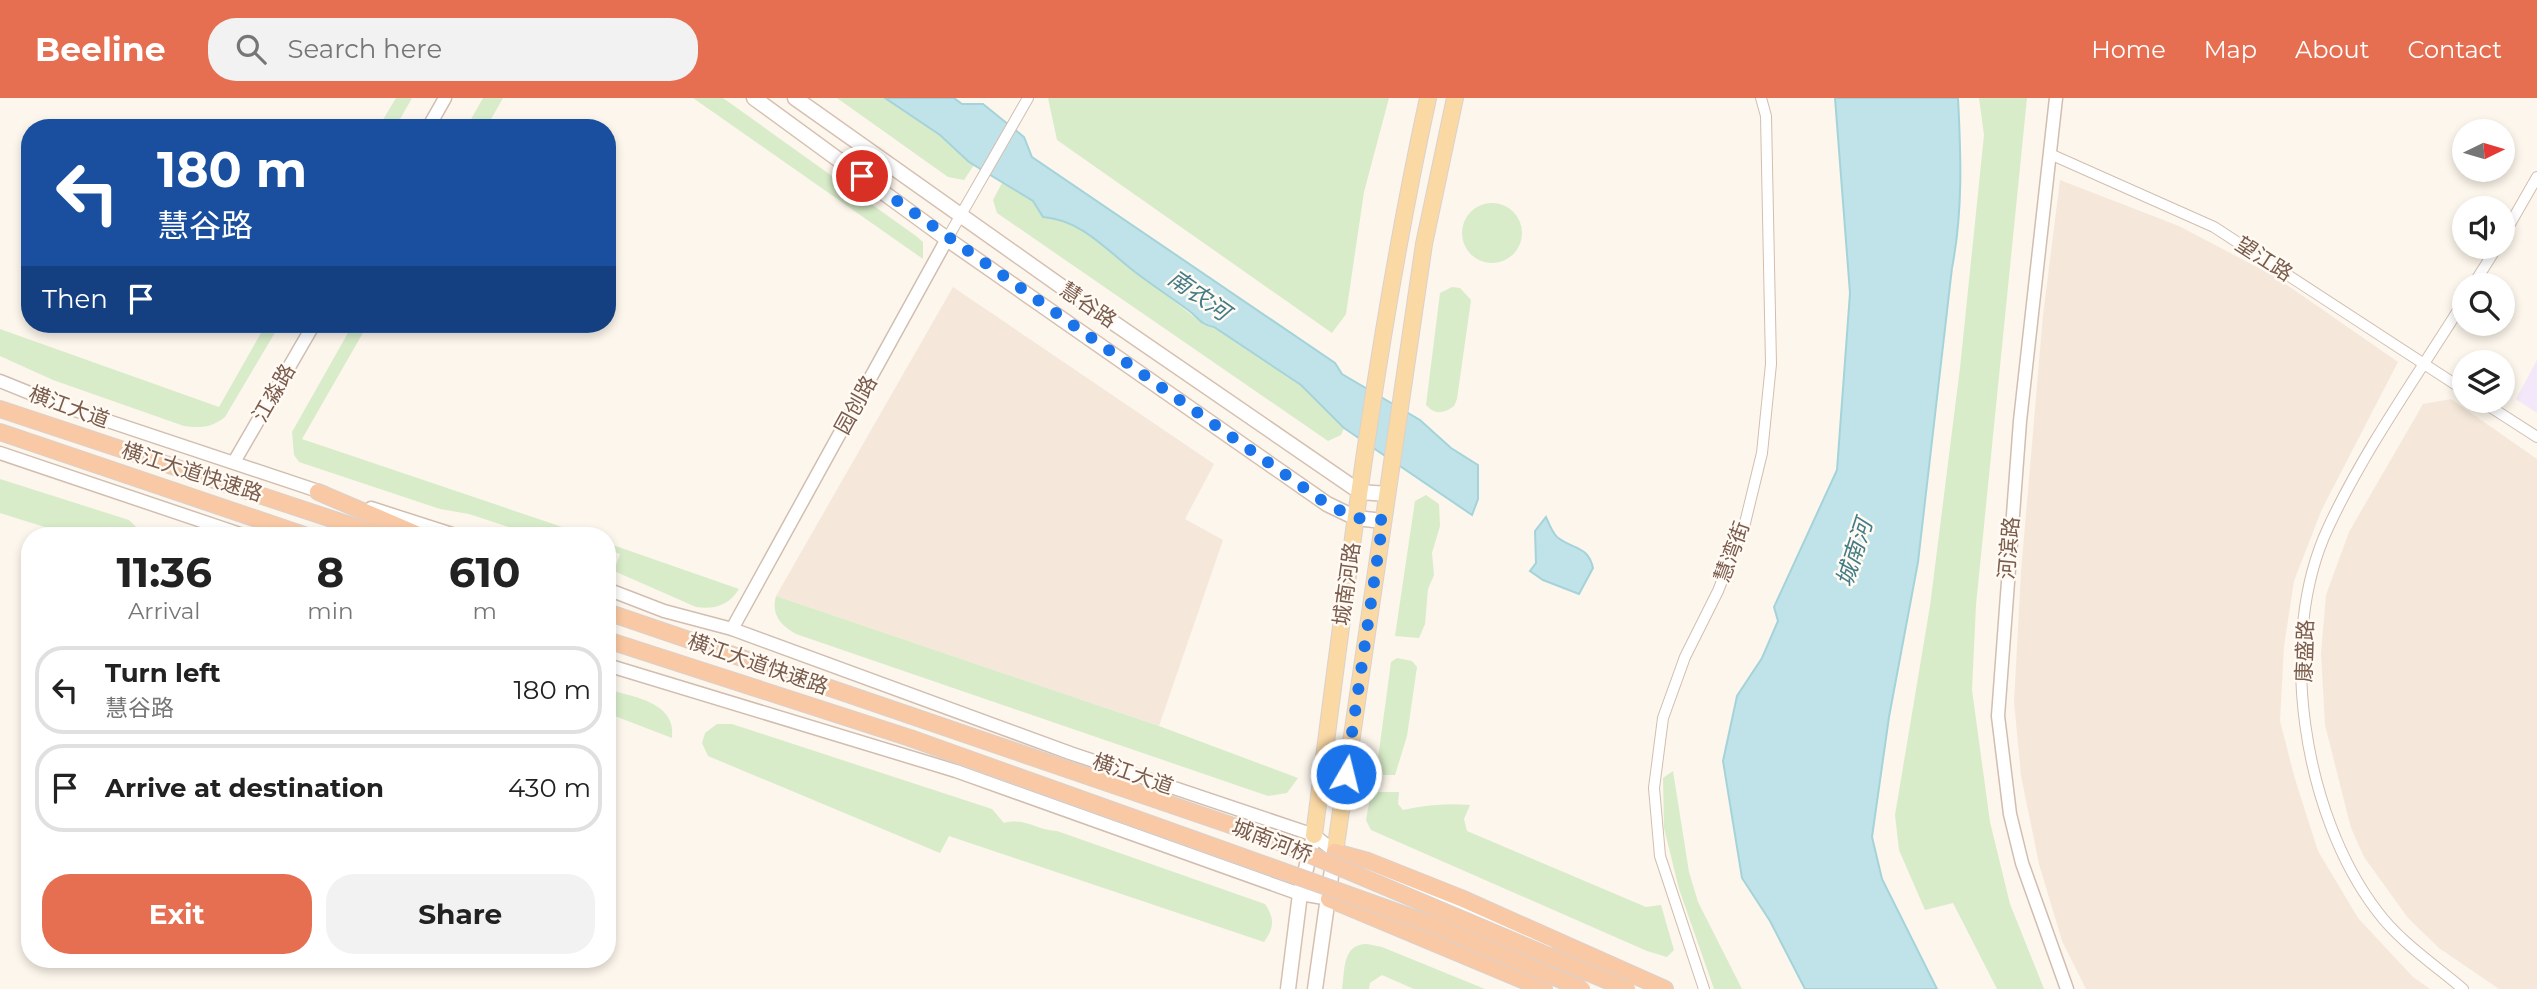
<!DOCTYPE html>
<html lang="en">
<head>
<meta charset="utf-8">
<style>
	:root { --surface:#fff; --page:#f2f2f2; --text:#222; --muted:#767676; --line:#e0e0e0; --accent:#e76f51 }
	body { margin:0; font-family:Montserrat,"Noto Sans SC",sans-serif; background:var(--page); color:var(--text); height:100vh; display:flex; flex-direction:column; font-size:26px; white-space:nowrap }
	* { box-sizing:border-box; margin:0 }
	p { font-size:23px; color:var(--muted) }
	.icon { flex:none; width:38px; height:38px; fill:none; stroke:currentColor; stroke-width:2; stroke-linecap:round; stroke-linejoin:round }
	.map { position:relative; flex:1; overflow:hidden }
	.drawer { position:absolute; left:21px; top:429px; width:595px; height:441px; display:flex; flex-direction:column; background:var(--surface); border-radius:28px; box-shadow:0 4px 10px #0003 }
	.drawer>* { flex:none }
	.banner { position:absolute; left:21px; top:21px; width:595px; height:214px; border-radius:28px; box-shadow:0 4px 10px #0003; background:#1a4fa0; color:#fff; overflow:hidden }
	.needle { width:46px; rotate:85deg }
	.fabs { position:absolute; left:2452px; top:21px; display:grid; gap:14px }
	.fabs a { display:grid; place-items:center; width:63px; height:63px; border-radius:50%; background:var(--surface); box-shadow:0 4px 10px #0003; font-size:35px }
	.pin { position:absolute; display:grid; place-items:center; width:60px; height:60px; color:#fff; margin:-30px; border:4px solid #fff; border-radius:50%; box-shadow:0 2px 7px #0007 }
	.me { position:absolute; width:77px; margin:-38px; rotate:8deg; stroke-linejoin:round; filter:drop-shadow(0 0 5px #0008) }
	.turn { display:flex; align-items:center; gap:24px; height:147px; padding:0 21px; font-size:32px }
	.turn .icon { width:91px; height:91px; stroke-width:2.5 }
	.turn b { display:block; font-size:49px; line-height:60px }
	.then { display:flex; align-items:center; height:66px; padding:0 21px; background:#0003; gap:14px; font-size:26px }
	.eta { display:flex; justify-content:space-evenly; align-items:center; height:119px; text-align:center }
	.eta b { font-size:42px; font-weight:700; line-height:49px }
	.button { display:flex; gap:14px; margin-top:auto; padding:14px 21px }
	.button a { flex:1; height:80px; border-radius:28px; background:var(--accent); color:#fff; font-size:28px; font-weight:700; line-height:80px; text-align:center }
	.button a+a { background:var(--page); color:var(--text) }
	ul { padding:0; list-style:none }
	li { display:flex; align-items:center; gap:21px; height:88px; margin:0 14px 10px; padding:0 7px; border:4px solid var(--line); border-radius:28px }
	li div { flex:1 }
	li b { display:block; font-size:26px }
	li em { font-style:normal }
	header { display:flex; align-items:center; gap:42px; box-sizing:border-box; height:98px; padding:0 35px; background:var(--accent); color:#fff }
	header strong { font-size:33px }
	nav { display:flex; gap:38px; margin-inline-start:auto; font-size:24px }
	.search { width:490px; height:63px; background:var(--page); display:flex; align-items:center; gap:18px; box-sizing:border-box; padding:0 24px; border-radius:28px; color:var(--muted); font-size:26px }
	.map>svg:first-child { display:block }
</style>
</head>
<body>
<header>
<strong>Beeline</strong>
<div class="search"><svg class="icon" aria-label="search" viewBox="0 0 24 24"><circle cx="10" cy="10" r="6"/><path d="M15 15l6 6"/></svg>Search here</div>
<nav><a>Home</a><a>Map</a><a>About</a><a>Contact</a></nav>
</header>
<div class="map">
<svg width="2537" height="891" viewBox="0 0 2537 891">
	<rect width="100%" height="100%" fill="#fdf6ec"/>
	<!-- residential -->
	<g fill="#f5e8da">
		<polygon points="2060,82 2179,128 2274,178 2398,264 2322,411 2294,483 2284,549 2280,623 2295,681 2318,753 2358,820 2413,879 2430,891 2086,891 2062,843 2039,766 2021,678 2014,604 2021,474 2043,217"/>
		<polygon points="953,189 1214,366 1185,421 1223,442 1159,628 776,498"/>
		<polygon points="2451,301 2537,361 2537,891 2499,891 2439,850 2408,820 2364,759 2351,730 2325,627 2321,556 2326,497 2349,434 2423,306"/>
	</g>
	<!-- education -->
	<polygon fill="#f3e8fa" points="2537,262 2537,315 2516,301"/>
	<!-- green -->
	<g fill="#d8ecc9">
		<polygon points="396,0 412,0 395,30 378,30"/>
		<polygon points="483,0 503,0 486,30 466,30"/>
		<polygon points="693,0 723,0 916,138 923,144 923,161"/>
		<polygon points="837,0 884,0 940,37 974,67 964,82 948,79"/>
		<polygon points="1048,0 1389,0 1364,94 1346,216 1332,235 1057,42"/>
		<polygon points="1979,0 2027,0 1976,507 1972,592 1990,724 2010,806 2044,891 1997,891 1953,805 1925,812 1899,752 1895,717 1930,508 1960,270 1984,37"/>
		<polygon points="1002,85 1033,103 1043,118 1058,120 1092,137 1204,227 1214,229 1301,287 1344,330 1341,337 1328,343 997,115 993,102"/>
		<circle cx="1492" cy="135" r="30"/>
		<path d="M1452,189l8,1 11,12 -14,99 -3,7c-11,8 -19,9 -28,-1l14,-112z"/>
		<path d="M266,226h14l-55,93c-14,11 -24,11 -41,9l-131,-46 -53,-24v-27l219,78z"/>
		<polygon points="353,226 368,226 302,341 586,437 526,437 521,433 469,416 440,411 299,364 294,357 292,334"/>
		<polygon points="0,381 129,422 144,437 70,437 0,415"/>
		<polygon points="1426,397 1439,406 1440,428 1432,455 1434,477 1428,491 1425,526 1419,540 1395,538 1415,403"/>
		<path d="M607,445l132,46c-10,16 -24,21 -43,18l-82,-36 6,-17 -13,-5z"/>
		<path d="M776,498l383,130 139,52 -11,15 -19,3 -472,-162c-16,-9 -25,-20 -20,-38z"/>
		<polygon points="1397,560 1412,563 1417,569 1407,638 1395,677 1383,677 1377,668 1391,564"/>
		<path d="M607,591c26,8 70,13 65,49l-65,-25z"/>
		<path d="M717,626h15l260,85 12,14c20,-6 35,8 53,8l208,73c10,15 9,24 -1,38l-315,-106 -9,17 -232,-97 -6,-13 3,-10z"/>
		<polygon points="1673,673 1689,774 1698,804 1742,891 1714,891 1679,791 1664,730 1663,680"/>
		<path d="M1371,694h28l-1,12 5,6c23,-5 43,-7 67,-5l-6,14 3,12 179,76 15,-2 13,45 -7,7 -20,-6 -276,-121 -5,-10z"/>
		<path d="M1367,846l15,3 103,42h-71l-32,-14 -12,8 -1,6h-27c3,-19 0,-45 25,-45z"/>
	</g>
	<!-- water -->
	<g fill="#bfe3e8" stroke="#a5d3da" stroke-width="2">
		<path d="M885,0h69l8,6h21l41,33 8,20 303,206 7,11 78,46 31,28 27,17v34l-6,16 -128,-87 -43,-43 -87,-58c-14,-2 -16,-10 -26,-17 -16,-12 -33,-23 -49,-35 -31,-23 -56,-55 -96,-58l-10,-16 -64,-39 -29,-27z"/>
		<path d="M1835,0h123c3,58 5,113 -6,170l-34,294 -29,155 -17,120 10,42 55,110h-132l-35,-68 -28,-43 -19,-117 14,-65 25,-38 16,-37 -4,-14 63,-137 13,-177z"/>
		<path d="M1546,419c3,7 6,15 11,20 16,13 31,8 36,31l-14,26 -36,-14 -13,-9 6,-8 -1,-32z"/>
	</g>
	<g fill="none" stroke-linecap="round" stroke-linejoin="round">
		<!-- minor casing -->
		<g stroke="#d1beb0" stroke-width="12">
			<g id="minor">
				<polyline points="2050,56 2214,129 2464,292"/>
				<polyline points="2502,140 2537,79"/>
				<polyline points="947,141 1028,0"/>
				<polyline points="2473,187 2497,149"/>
				<polyline points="2481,303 2537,339"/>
				<polyline points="1704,891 1660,758 1654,690 1663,620 1685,559 1718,493 1745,425 1762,355 1771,266 1766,18 1761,0"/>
				<path d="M2463,891c-28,-24 -64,-48 -86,-78 -74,-97 -101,-272 -49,-383 37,-80 90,-153 136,-227"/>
			</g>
		</g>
		<!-- tertiary casing -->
		<g stroke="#d1beb0" stroke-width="15">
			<g id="tertiary">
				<polyline points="2056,0 2020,323 1998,618 2010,716 2022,765 2067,891"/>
				<polyline points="428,30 445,0"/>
				<polyline points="0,283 57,306 324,395"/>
				<polyline points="0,355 246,438"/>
				<polyline points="234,364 314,226"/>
				<polyline points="371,410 458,438"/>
				<polyline points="607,491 664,513 732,531 1070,655 1314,737 1335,754 1366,772 1547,847"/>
				<polyline points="732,531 947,141"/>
				<polyline points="607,567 956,673 1300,796 1336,802"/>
			</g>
		</g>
		<!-- secondary casing -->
		<g stroke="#d6c0b0" stroke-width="17">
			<g id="secondary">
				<polyline points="754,0 947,141 1327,406 1356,420 1383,423"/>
				<polyline points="795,0 1079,201 1360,394 1387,396"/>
				<polyline points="1288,891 1300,796 1314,737"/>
				<polyline points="1315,891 1334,757"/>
			</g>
		</g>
		<!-- primary casing -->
		<g stroke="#dad1cd" stroke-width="18">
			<g id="primary">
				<path d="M1314,737c32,-246 61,-494 114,-737"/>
				<polyline points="1335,754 1424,146 1455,0"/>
			</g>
		</g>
		<!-- trunk casing -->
		<g stroke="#dad1cd" stroke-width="18">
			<g id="trunk">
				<polyline points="0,311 383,438"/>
				<polyline points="0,334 307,438"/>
				<polyline points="318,394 421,438"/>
				<polyline points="607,514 909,617"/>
				<polyline points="607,542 910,640"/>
				<polyline points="1335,754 1368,763 1461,800 1665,891"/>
				<polyline points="1329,801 1544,891"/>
			</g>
		</g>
		<!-- minor -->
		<use href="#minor" stroke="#fff" stroke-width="10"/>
		<!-- tertiary -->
		<use href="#tertiary" stroke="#fff" stroke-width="12"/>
		<!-- secondary -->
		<use href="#secondary" stroke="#fff" stroke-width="14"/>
		<!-- primary -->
		<use href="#primary" stroke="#fbd9a5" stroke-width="16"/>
		<!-- trunk -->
		<use href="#trunk" stroke="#f9c8a4" stroke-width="16"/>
		<!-- trunk-bridge casing -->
		<g stroke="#dad1cd" stroke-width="18" stroke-linecap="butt">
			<g id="trunk-bridge">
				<polyline points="909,617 1277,743 1627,891"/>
				<polyline points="910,640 1436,828 1582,891"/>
			</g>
		</g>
		<!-- trunk-bridge -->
		<use href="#trunk-bridge" stroke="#f9c8a4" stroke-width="16"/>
	</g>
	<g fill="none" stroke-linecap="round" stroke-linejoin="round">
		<!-- route -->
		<polyline stroke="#1a73e8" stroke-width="12" stroke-dasharray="0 21.6" points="862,78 1327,406 1356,420 1383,422 1346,676"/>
	</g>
	<g text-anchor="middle" stroke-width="5" stroke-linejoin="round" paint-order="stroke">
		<!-- street labels -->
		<g font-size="21" fill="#7a5c4d" stroke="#fffaf3">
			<text transform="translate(2264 161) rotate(33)" y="7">望江路</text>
			<text transform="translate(1088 207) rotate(34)" y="7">慧谷路</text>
			<text transform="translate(274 295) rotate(-60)" y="7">江淼路</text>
			<text transform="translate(856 307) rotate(-61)" y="7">园创路</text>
			<text transform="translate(69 309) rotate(20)" y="7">横江大道</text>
			<text transform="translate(192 374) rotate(18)" y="7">横江大道快速路</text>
			<text transform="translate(2009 450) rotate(-85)" y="7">河滨路</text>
			<text transform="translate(1732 454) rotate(-70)" y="7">慧湾街</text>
			<text transform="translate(1347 486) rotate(-82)" y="7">城南河路</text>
			<text transform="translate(2305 553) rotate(-88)" y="7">康盛路</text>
			<text transform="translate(758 566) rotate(19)" y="7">横江大道快速路</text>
			<text transform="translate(1133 676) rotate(19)" y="7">横江大道</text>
			<text transform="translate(1272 743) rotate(21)" y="7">城南河桥</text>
		</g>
		<!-- water labels -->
		<g font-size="23" font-style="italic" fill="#437c86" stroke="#fffaf3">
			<text transform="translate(1199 197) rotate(35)" y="8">南农河</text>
			<text transform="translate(1854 455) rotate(-72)" y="8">城南河</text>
		</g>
	</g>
</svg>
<div class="fabs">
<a><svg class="needle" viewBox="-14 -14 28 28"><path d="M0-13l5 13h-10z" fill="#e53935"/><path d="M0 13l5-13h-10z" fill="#767676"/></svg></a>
<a><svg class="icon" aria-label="sound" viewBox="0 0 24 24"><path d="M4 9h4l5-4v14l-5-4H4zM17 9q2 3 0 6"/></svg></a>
<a><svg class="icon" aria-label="search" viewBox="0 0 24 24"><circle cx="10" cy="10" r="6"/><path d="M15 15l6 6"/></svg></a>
<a><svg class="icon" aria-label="layers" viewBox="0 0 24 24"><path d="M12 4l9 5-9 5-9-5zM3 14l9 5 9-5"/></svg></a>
</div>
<div class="pin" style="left:862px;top:78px;background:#d93025"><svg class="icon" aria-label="arrive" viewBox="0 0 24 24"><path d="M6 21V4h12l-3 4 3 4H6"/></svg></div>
<svg class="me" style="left:1346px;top:676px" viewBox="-20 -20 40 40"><circle r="17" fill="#1a73e8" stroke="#fff" stroke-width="3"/><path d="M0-11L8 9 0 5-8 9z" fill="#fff"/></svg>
<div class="banner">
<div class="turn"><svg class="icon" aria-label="left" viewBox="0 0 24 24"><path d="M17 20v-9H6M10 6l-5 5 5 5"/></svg><div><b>180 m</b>慧谷路</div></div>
<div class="then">Then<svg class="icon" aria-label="arrive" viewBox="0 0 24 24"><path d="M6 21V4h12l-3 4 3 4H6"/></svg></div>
</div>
<section class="drawer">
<div class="eta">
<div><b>11:36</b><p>Arrival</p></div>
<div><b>8</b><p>min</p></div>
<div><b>610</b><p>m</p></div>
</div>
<ul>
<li><svg class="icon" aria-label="left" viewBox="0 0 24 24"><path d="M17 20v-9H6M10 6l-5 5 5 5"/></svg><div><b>Turn left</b><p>慧谷路</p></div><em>180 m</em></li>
<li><svg class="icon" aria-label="arrive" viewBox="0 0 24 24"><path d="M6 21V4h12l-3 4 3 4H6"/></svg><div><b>Arrive at destination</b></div><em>430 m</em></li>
</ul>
<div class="button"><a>Exit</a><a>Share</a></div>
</section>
</div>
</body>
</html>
